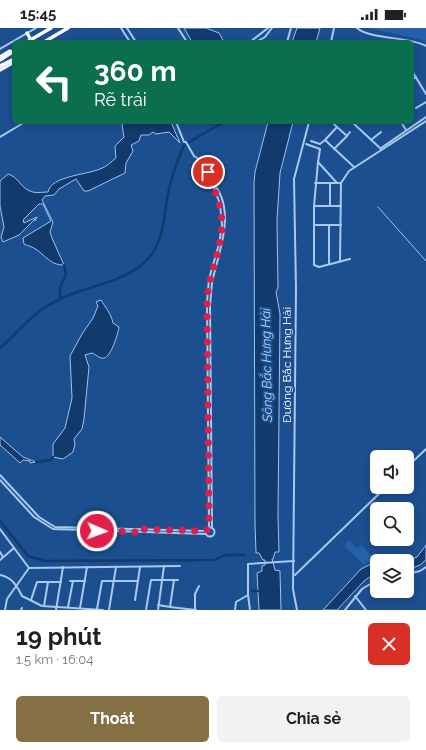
<!DOCTYPE html>
<html lang="vi">
<head>
<meta charset="utf-8">
<style>
	:root { --surface:#fff; --page:#f2f2f2; --text:#202124; --muted:#757577; --accent:#847042 }
	body { margin:0; font-family:Raleway,sans-serif; background:var(--page); color:var(--text); height:100vh; display:flex; flex-direction:column; font-size:15px; white-space:nowrap }
	* { box-sizing:border-box; margin:0 }
	p { font-size:13px; color:var(--muted) }
	.icon { flex:none; width:22px; height:22px; fill:none; stroke:currentColor; stroke-width:2; stroke-linecap:round; stroke-linejoin:round }
	.map { position:relative; height:582px; overflow:hidden }
	.side { display:flex; flex-direction:column; background:var(--surface); flex:1 }
	.side>* { flex:none }
	.hud { position:absolute; left:12px; top:12px; width:402px; height:84px; border-radius:6px; box-shadow:0 2px 6px #0003; background:#0b6e4f; color:#fff; overflow:hidden }
	.controls { position:absolute; left:370px; top:422px; display:grid; gap:8px }
	.controls a { display:grid; place-items:center; width:44px; height:44px; border-radius:6px; background:var(--surface); box-shadow:0 2px 6px #0003; font-size:20px }
	.pin { position:absolute; display:grid; place-items:center; width:34px; height:34px; color:#fff; margin:-17px; border:2px solid #fff; border-radius:50%; box-shadow:0 1px 4px #0007 }
	.me { position:absolute; width:44px; margin:-22px; rotate:92deg; stroke-linejoin:round; filter:drop-shadow(0 0 3px #0008) }
	.turn { display:flex; align-items:center; gap:14px; height:84px; padding:0 16px; font-size:18px }
	.turn .icon { width:52px; height:52px; stroke-width:2.5 }
	.turn b { display:block; font-size:28px; line-height:34px }
	.round { display:grid; place-items:center; flex:none; width:42px; height:42px; border-radius:6px; background:var(--page) }
	.headline { display:flex; align-items:center; justify-content:space-between; height:68px; padding:0 16px }
	h1 { font-size:24px; font-weight:700; line-height:30px }
	.action { display:flex; gap:8px; margin-top:auto; padding:8px 16px }
	.action a { flex:1; height:46px; border-radius:6px; background:var(--accent); color:#fff; font-size:16px; font-weight:700; line-height:46px; text-align:center }
	.action a+a { background:var(--page); color:var(--text) }
	.status { display:flex; justify-content:space-between; align-items:center; height:28px; padding:0 20px; background:var(--surface); direction:ltr }
	.status svg { height:11px; fill:currentColor }
	.map>svg:first-child { display:block }
</style>
</head>
<body>
<div class="status"><b>15:45</b><svg viewBox="0 0 49 12"><path d="M0 12V9h3v3zM5 12V6h3v6zM10 12V3h3v9zM15 12V0h3v12zM26 1h20v11H26zM47 4h2v5h-2z"/></svg></div>
<div class="map">
<svg width="426" height="582" viewBox="0 0 426 582">
	<rect width="100%" height="100%" fill="#1b4f8f"/>
	<!-- green -->
	<g fill="#2461a8">
		<polygon points="369,0 426,0 426,14 419,11"/>
		<polygon points="349,513 357,521 362,517 374,531 364,537 344,518"/>
	</g>
	<!-- water -->
	<g fill="#123a6d" stroke="#9cc4f0">
		<polygon points="184,0 206,0 219,5 224,14 192,14"/>
		<polygon points="297,0 320,0 316,14 292,14"/>
		<path d="M125,94h46l9,21 -11,-11 -13,2 -3,-2 -4,3h-8l-2,6 -8,4 2,6 -7,12 -1,10 -37,18h-4l-8,-12 -17,10 -5,6 -9,1 -3,4 11,22 -3,10 2,6 12,27c-16,1 -21,-15 -35,-19 -2,-1 -4,-1 -5,-2l-1,-6 28,-17 -8,-17h-4l-16,16 1,3 13,-6 -2,4v-2l-16,16 -16,7 -2,-5 3,-10 -4,-21v-25l8,-7c10,3 12,12 20,16 6,4 13,2 20,2 3,-16 38,-17 52,-23 6,-2 11,-7 16,-11l-1,-12 9,-9 -2,-12z"/>
		<polygon points="268,94 293,94 280,145 277,192 278,260 276,264 280,286 278,488 279,524 275,524 273,531 272,531 275,542 280,543 281,582 259,582 257,545 262,543 262,538 265,537 265,532 263,532 259,525 256,525 255,495 254,155 255,144"/>
		<path d="M101,272c4,7 10,13 12,23l6,4c-1,7 -8,30 -15,31 -5,1 -8,-4 -12,-5l-7,2 4,12 -5,52 -2,10 -8,10 1,5 -2,8 -10,7 -10,-2v-13l12,-16 7,-30 -2,-42 12,-22 11,-16 5,-12 -2,-4z"/>
		<polygon points="0,409 23,429 36,434 30,435 30,433 23,432 20,435 0,417"/>
		<polygon points="426,517 426,532 420,537 407,542 407,533 417,529"/>
		<polygon points="377,533 377,544 364,553 337,582 323,582 361,541"/>
	</g>
	<g fill="none" stroke-linecap="round" stroke-linejoin="round">
		<!-- stream -->
		<polyline stroke="#9cc4f0" stroke-width="1" points="378,179 426,233"/>
		<!-- canal -->
		<g stroke="#123a6d" stroke-width="2.5">
			<polyline points="60,271 60,259 66,247 64,237"/>
			<path d="M0,320c16,-13 28,-31 47,-42 11,-6 24,-13 36,-16 26,-8 57,-15 72,-41 11,-20 9,-43 15,-64 3,-14 9,-27 14,-40l40,-23"/>
			<polyline points="36,434 51,432 53,429"/>
			<polyline points="0,493 28,528 45,533 215,532 225,527 245,527"/>
			<polyline points="252,563 261,563"/>
		</g>
		<!-- minor -->
		<g stroke="#a9c9ee" stroke-width="2">
			<polyline points="121,0 130,14"/>
			<polyline points="127,0 136,14"/>
			<polyline points="178,0 187,14"/>
			<path d="M357,0c14,12 51,8 69,18"/>
			<polyline points="250,14 268,0"/>
			<polyline points="256,14 265,9 272,0"/>
			<polyline points="287,14 291,0"/>
			<polyline points="0,21 36,0"/>
			<polyline points="412,43 426,66"/>
			<polyline points="412,52 416,49"/>
			<polyline points="416,80 426,74"/>
			<polyline points="176,94 184,114 186,114 194,128 205,135 220,176 222,197 219,216 209,251 207,274 209,500"/>
			<polyline points="332,94 337,99 325,112 354,139"/>
			<polyline points="352,94 381,121"/>
			<polyline points="401,94 406,102"/>
			<polyline points="337,99 347,108 350,104"/>
			<polyline points="0,109 25,94"/>
			<polyline points="371,112 381,104"/>
			<polyline points="311,113 320,116 325,112"/>
			<polyline points="306,116 320,121 318,134"/>
			<polyline points="381,120 426,89"/>
			<polyline points="334,121 347,108"/>
			<path d="M211,153c26,26 9,68 2,97 -2,9 -2,19 -3,28l2,222"/>
			<polyline points="315,155 341,155"/>
			<polyline points="337,155 318,134 314,178 314,237 319,239 350,231"/>
			<polyline points="341,155 349,143 426,93"/>
			<polyline points="314,178 341,178"/>
			<polyline points="330,178 330,155"/>
			<polyline points="314,197 341,197"/>
			<polyline points="340,233 341,155"/>
			<polyline points="329,236 329,197"/>
			<polyline points="407,439 426,421"/>
			<polyline points="0,447 39,489 55,499 206,503"/>
			<polyline points="0,452 34,489 53,501 206,506"/>
			<circle cx="210" cy="504" r="4.5"/>
			<polyline points="0,501 29,540 180,538"/>
			<polyline points="0,524 3,529"/>
			<polyline points="0,532 14,520"/>
			<polyline points="407,546 420,543 426,539"/>
			<path d="M0,547c12,2 17,11 22,21l20,10 61,4"/>
			<polyline points="295,547 386,459"/>
			<polyline points="70,553 85,553"/>
			<polyline points="248,567 250,582"/>
			<polyline points="355,568 366,582"/>
			<polyline points="31,572 37,554 61,554"/>
			<polyline points="135,572 140,539"/>
			<polyline points="158,577 170,579 174,552"/>
			<polyline points="44,578 48,554"/>
			<polyline points="68,579 73,553"/>
			<polyline points="170,579 196,582"/>
			<polyline points="80,580 87,539"/>
			<polyline points="97,581 102,553 138,553"/>
			<polyline points="195,581 195,566 199,558"/>
			<polyline points="5,582 7,571 29,540"/>
			<polyline points="21,582 22,580"/>
			<polyline points="56,582 63,539"/>
			<polyline points="109,582 116,539"/>
			<polyline points="146,582 151,552 178,552"/>
			<polyline points="158,582 164,538"/>
			<polyline points="235,582 236,574 248,567 248,536 294,533"/>
			<polyline points="345,582 362,561 377,552"/>
		</g>
		<!-- tertiary -->
		<g stroke="#a9c9ee" stroke-width="2">
			<polyline points="331,14 334,0"/>
			<polyline points="297,582 293,561 296,261 294,151 309,94"/>
		</g>
		<!-- trunk -->
		<g stroke="#f8faff" stroke-width="3.5">
			<polyline points="27,5 31,12"/>
			<polyline points="27,14 51,0"/>
			<polyline points="44,14 68,0"/>
			<polyline points="0,29 10,23"/>
			<polyline points="0,32 14,23"/>
			<polyline points="0,38 14,31"/>
			<polyline points="0,42 14,34"/>
		</g>
	</g>
	<g fill="none" stroke-linecap="round" stroke-linejoin="round">
		<!-- route -->
		<path stroke="#e11d48" stroke-width="7" stroke-dasharray="0 12.6" d="M97,503l42,1v-3l67,2 3,-3 -2,-226c1,-26 14,-51 15,-77 0,-19 -8,-36 -14,-53"/>
	</g>
	<g text-anchor="middle" stroke-width="4" stroke-linejoin="round" paint-order="stroke">
		<!-- street labels -->
		<g font-size="12" fill="#fff" stroke="#1b4f8f">
			<text transform="translate(287 337) rotate(-90)" y="4">Đường Bắc Hưng Hải</text>
		</g>
		<!-- water labels -->
		<g font-size="13" font-style="italic" fill="#b5d3f5" stroke="#1b4f8f">
			<text transform="translate(266 337) rotate(-91)" y="5">Sông Bắc Hưng Hải</text>
		</g>
	</g>
</svg>
<div class="controls">
<a><svg class="icon" aria-label="sound" viewBox="0 0 24 24"><path d="M4 9h4l5-4v14l-5-4H4zM17 9q2 3 0 6"/></svg></a>
<a><svg class="icon" aria-label="search" viewBox="0 0 24 24"><circle cx="10" cy="10" r="6"/><path d="M15 15l6 6"/></svg></a>
<a><svg class="icon" aria-label="layers" viewBox="0 0 24 24"><path d="M12 4l9 5-9 5-9-5zM3 14l9 5 9-5"/></svg></a>
</div>
<div class="pin" style="left:208px;top:144px;background:#d93025"><svg class="icon" aria-label="arrive" viewBox="0 0 24 24"><path d="M6 21V4h12l-3 4 3 4H6"/></svg></div>
<svg class="me" style="left:97px;top:503px" viewBox="-20 -20 40 40"><circle r="17" fill="#e11d48" stroke="#fff" stroke-width="3"/><path d="M0-11L8 9 0 5-8 9z" fill="#fff"/></svg>
<div class="hud">
<div class="turn"><svg class="icon" aria-label="left" viewBox="0 0 24 24"><path d="M17 20v-9H6M10 6l-5 5 5 5"/></svg><div><b>360 m</b>Rẽ trái</div></div>
</div>
</div>
<section class="side">
<div class="headline"><div><h1>19 phút</h1><p>1.5 km · 16:04</p></div><a class="round" style="background:#d93025;color:#fff"><svg class="icon" aria-label="close" viewBox="0 0 24 24"><path d="M6 6l12 12M18 6L6 18"/></svg></a></div>
<div class="action"><a>Thoát</a><a>Chia sẻ</a></div>
</section>
</body>
</html>
